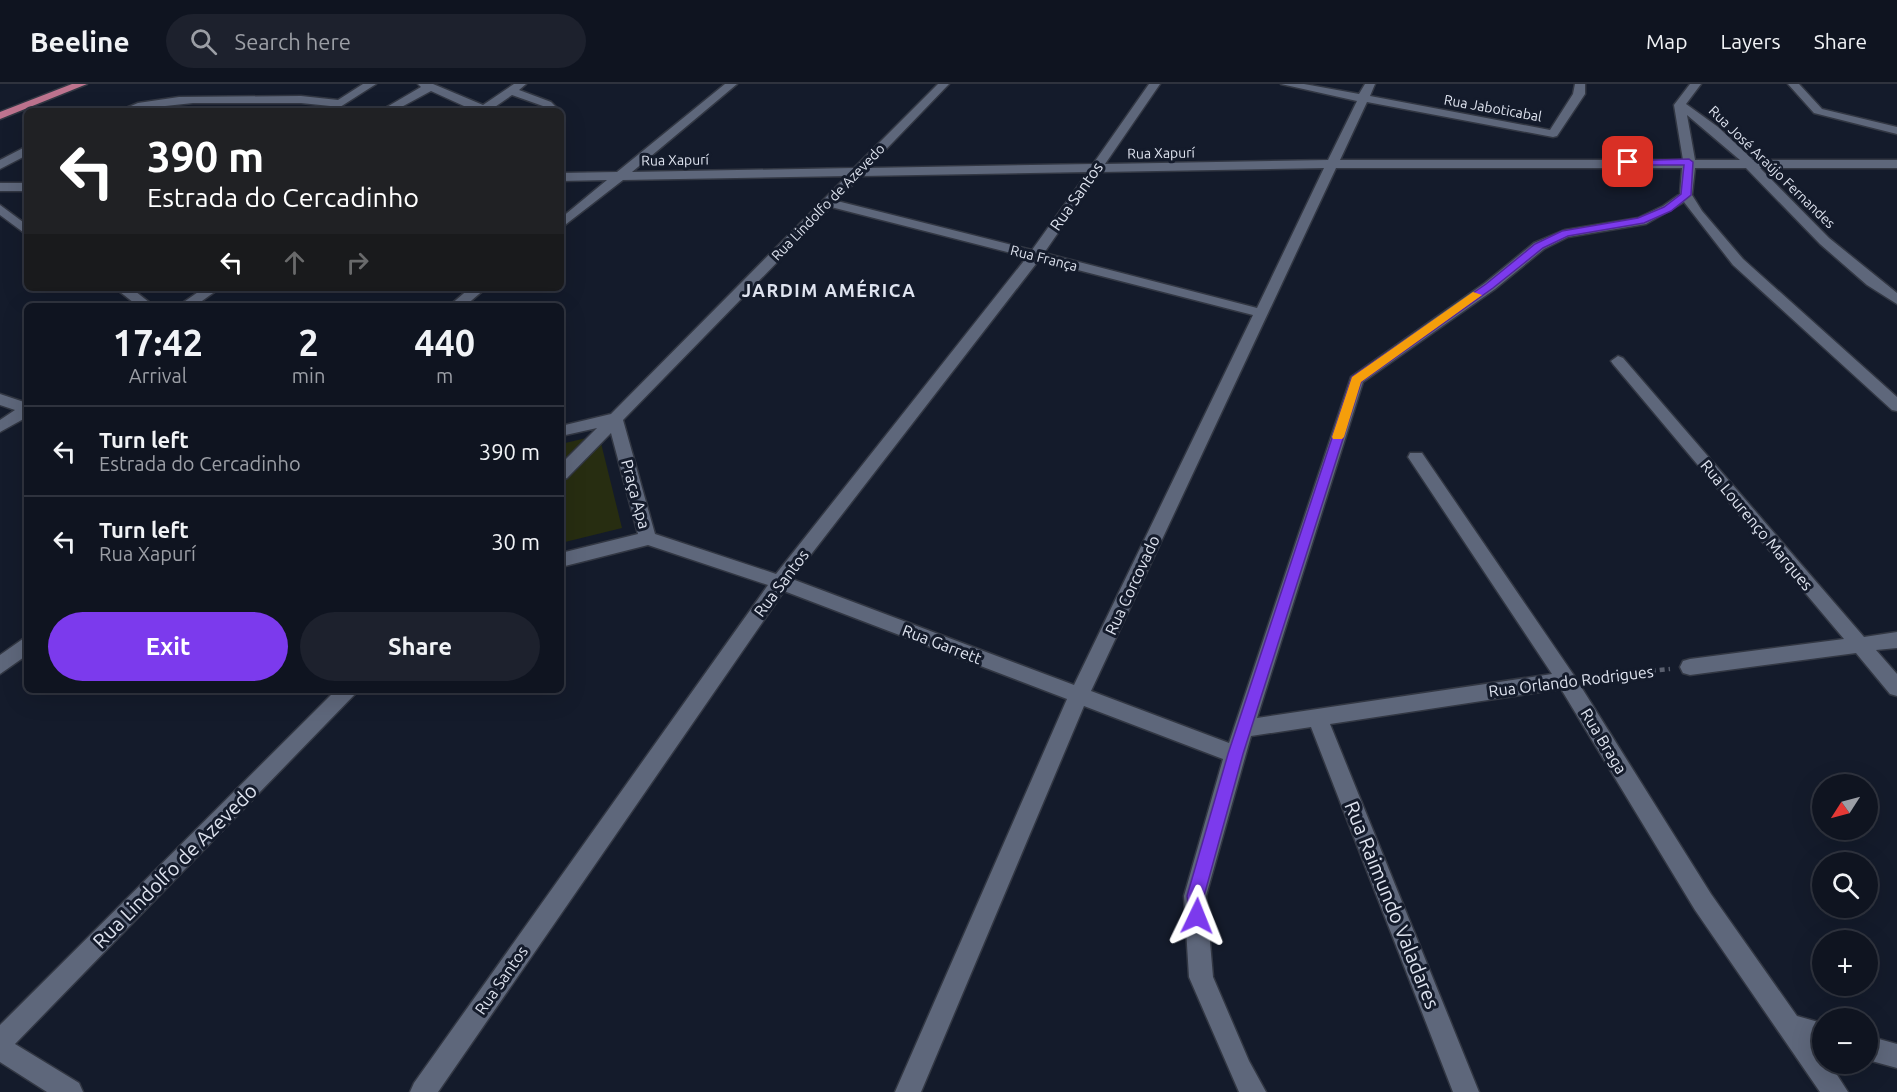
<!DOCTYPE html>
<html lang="en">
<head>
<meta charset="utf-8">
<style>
	:root { --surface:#0f1420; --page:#1d212d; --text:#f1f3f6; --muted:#9b9ea5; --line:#2f333e; --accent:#7c3aed }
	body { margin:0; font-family:Ubuntu,sans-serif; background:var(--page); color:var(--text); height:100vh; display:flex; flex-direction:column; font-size:22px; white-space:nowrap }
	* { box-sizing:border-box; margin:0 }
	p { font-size:20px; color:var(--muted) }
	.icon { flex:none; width:33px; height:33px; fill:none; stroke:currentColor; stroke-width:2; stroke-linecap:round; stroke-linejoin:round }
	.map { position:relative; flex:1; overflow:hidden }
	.sheet { position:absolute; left:24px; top:219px; width:540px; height:390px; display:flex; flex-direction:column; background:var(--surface); border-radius:9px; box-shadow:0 6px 24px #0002,0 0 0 2px var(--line) }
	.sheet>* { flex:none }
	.banner { position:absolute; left:24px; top:24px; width:540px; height:183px; border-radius:9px; box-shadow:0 6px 24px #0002,0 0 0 2px var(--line); background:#202124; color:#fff; overflow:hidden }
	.needle { width:39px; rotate:234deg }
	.controls { position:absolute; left:1812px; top:690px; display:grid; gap:12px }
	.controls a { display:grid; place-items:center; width:66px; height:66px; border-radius:50%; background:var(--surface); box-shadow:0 6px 24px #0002,0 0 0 2px var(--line); font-size:30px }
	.pin { position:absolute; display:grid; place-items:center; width:51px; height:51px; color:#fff; margin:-26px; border-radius:12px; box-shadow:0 3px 9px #0006 }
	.me { position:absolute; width:66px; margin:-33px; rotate:2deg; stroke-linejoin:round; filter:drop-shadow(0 0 4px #0008) }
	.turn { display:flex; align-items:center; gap:21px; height:126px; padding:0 24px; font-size:27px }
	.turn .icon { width:78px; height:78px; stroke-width:2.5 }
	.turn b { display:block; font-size:42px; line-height:51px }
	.lanes { display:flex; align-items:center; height:57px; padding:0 24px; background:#0003; justify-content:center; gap:30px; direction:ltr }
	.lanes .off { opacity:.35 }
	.eta { display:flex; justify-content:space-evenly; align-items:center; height:102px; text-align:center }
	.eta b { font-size:36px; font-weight:700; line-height:42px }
	.cta { display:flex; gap:12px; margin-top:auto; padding:12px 24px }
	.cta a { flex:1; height:69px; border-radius:36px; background:var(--accent); color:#fff; font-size:24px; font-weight:700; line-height:69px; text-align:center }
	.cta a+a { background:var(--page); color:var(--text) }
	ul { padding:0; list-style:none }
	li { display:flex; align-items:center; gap:18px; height:90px; padding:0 24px; border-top:2px solid var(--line) }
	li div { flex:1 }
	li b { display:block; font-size:22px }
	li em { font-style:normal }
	header { display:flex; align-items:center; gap:36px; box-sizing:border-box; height:84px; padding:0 30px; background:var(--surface); border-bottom:2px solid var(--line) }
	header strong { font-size:28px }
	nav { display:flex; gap:33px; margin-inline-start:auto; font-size:21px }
	.search { width:420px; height:54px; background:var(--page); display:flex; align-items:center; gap:15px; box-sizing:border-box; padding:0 21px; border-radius:33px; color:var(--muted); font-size:22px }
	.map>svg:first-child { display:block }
</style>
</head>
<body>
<header>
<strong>Beeline</strong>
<div class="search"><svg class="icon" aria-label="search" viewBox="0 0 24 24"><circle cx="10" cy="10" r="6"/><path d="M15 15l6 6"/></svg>Search here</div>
<nav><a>Map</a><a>Layers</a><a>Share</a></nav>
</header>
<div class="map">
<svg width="1897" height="1008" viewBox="0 0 1897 1008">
	<rect width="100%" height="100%" fill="#141b2b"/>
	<!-- green -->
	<polygon fill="#272d11" points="599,351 622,444 561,459 561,360"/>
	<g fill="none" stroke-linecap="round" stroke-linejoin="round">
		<!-- minor casing -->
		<g stroke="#323743" stroke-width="3">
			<g id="minor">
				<polygon points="363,0 376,0 340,23 301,19 193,19 119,27 138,19 179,13 301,12 338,16"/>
				<polygon points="418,0 433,0 483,21 514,0 526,0 519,6 551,18 559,26 548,27 543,22 512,11 489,27 475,27 431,7 394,27 380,27 421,3"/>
				<path d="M725,0h12l-105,88 222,-4 84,-84h11l-81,84 225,-4 56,-80h11l-55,80 223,-4 29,-59 -76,-17h23l55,10 6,-10h10l-5,12 180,34 23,-36 2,-10h10v10l-28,42 -4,1 -186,-35 -27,58h343l-9,-55 16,-21h11l-15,20 32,23 35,33h144v8h-137l69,70 68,55v11l-30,-19 -47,-41 -74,-76h-51l-3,27 10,16 41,48 154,138v14l-5,-1 -159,-145 -49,-63 -38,22 -78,13 -24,12 -49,40 -132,93 -106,336 295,-44 -144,-217 2,-4h12l151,221 138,220 86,122 25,7v24l-4,-1 4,7v11h8l18,28h-28l-125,-182 -134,-221 -231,35 149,368h-26l-142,-365 -60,9 -45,160 7,81 36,84 17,31h-27l-50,-115 -5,-81 39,-137 -139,-53 -163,386h-26l172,-393 -283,-108 -346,501h-28l4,-9 354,-498 -120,-40 -87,22v-14l77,-19 -27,-101 -44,45 -6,2v-16l36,-36 -36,8v-10l50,-12 236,-238 -224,4 -62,48v-10l46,-38 -46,1v-8l56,-1zM1687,31l53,45h-45zM1324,84l-67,140 -213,-55 56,-81zM1336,84h346l-2,26 -17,12 -25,12 -73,12 -31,13 -49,40 -134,94 -122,366 -138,-52zM1088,88l-56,78 -195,-49 24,-25zM831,123l196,50 -251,317 -121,-40 -32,-114zM1039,176l214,55 -179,370 -282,-106z"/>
				<polygon points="1788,0 1799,0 1822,25 1897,43 1897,50 1814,29"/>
				<polygon points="27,62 27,71 0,85 0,76"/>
				<rect x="0" y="99" width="27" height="8"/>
				<polygon points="0,121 27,141 27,151 0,131"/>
				<polygon points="115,204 131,204 154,222 138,222"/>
				<polygon points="204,204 220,204 195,222 178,222"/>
				<polygon points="470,204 486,204 465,222 449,222"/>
				<polygon points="1618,272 1623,274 1864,553 1897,548 1897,564 1876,566 1897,590 1897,612 1890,610 1856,569 1690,591 1683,589 1680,583 1683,577 1690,575 1844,555 1613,280 1611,277"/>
				<polygon points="0,310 27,319 27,333 0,348 0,336 15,326 0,321"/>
				<polygon points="27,552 27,571 0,590 0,571"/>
				<polygon points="336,606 359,606 15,960 79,999 83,1008 47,1008 0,978 0,941"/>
				<polygon points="1868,952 1897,960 1897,984 1868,976"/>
			</g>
		</g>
		<!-- major casing -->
		<g stroke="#323743" stroke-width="3">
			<polygon id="major" points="72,0 87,0 0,35 0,28"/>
		</g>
		<!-- path -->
		<polyline stroke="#595f6e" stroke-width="4.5" stroke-dasharray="5 4" stroke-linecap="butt" points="1588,593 1670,585"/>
		<!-- minor -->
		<use href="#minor" fill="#5e677b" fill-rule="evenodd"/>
		<!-- major -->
		<use href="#major" fill="#be748f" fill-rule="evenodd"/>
	</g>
	<!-- route -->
	<polygon fill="#7c3aed" stroke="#51269a" stroke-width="1.5" points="1689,75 1693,78 1691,111 1671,127 1644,139 1568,152 1543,164 1493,204 1361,298 1243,670 1204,812 1205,832 1203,838 1197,840 1191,838 1187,812 1228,670 1352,293 1486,200 1535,160 1562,147 1638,134 1664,123 1681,110 1684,81 1628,81 1625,80 1625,77"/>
	<!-- slow -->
	<polygon fill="#f59e0b" points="1473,208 1482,211 1361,298 1344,353 1342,355 1333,355 1332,353 1352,293"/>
	<g text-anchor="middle" stroke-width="6" stroke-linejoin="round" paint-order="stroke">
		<!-- far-street labels -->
		<g font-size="14" fill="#dee3ef" stroke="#141b2b">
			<text transform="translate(1493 24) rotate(10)" y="5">Rua Jaboticabal</text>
			<text transform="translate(1161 69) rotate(-1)" y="5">Rua Xapurí</text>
			<text transform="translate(675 76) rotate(-1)" y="5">Rua Xapurí</text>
			<text transform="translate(1772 83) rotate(44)" y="5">Rua José Araújo Fernandes</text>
			<text transform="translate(828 118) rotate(-46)" y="5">Rua Lindolfo de Azevedo</text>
			<text transform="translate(1044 174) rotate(14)" y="5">Rua França</text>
		</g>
		<!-- street labels -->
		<g font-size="16" fill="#dee3ef" stroke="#141b2b">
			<text transform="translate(1076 112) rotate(-55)" y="6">Rua Santos</text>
			<text transform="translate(636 410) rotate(75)" y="6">Praça Apa</text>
			<text transform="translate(1757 441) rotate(50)" y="6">Rua Lourenço Marques</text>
			<text transform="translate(781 499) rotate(-53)" y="6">Rua Santos</text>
			<text transform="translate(1132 501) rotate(-65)" y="6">Rua Corcovado</text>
			<text transform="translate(942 560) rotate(21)" y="6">Rua Garrett</text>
			<text transform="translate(1571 597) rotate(-7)" y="6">Rua Orlando Rodrigues</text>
			<text transform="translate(1604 657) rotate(59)" y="6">Rua Braga</text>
			<text transform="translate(501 896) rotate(-55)" y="6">Rua Santos</text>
		</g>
		<!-- far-district labels -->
		<g font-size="18" font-weight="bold" letter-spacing="1.5" fill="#dee3ef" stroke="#141b2b">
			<text x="829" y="213">JARDIM AMÉRICA</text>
		</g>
		<!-- near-street labels -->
		<g font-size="20" fill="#dee3ef" stroke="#141b2b">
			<text transform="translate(175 782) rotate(-45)" y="7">Rua Lindolfo de Azevedo</text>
			<text transform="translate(1392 821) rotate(68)" y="7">Rua Raimundo Valadares</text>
		</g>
	</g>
</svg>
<div class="controls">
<a><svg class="needle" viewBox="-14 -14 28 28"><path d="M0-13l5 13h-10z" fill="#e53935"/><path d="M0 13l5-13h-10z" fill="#9b9ea5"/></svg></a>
<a><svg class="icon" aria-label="search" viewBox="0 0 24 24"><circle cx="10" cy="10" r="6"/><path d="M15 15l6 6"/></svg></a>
<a>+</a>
<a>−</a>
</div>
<div class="pin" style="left:1628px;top:78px;background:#d93025"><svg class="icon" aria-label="arrive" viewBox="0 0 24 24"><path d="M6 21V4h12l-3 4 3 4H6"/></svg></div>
<svg class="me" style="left:1197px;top:832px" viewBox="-20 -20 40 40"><path d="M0-17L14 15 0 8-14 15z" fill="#7c3aed" stroke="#fff" stroke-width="4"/></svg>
<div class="banner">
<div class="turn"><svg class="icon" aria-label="left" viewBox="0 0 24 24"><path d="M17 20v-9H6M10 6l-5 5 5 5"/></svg><div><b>390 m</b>Estrada do Cercadinho</div></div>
<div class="lanes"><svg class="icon" aria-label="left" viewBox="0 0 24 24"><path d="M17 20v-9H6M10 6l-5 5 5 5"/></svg><svg class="icon off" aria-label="ahead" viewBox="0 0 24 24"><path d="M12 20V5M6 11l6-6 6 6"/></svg><svg class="icon off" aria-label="right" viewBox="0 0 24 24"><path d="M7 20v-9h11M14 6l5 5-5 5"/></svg></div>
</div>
<section class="sheet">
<div class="eta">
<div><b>17:42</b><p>Arrival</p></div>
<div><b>2</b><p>min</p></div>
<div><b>440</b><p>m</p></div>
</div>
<ul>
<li><svg class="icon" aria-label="left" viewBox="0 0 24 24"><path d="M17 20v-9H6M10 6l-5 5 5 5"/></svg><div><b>Turn left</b><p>Estrada do Cercadinho</p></div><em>390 m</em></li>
<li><svg class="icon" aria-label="left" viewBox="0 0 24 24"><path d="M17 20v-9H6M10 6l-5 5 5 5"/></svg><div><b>Turn left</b><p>Rua Xapurí</p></div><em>30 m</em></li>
</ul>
<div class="cta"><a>Exit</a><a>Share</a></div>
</section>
</div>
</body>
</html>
